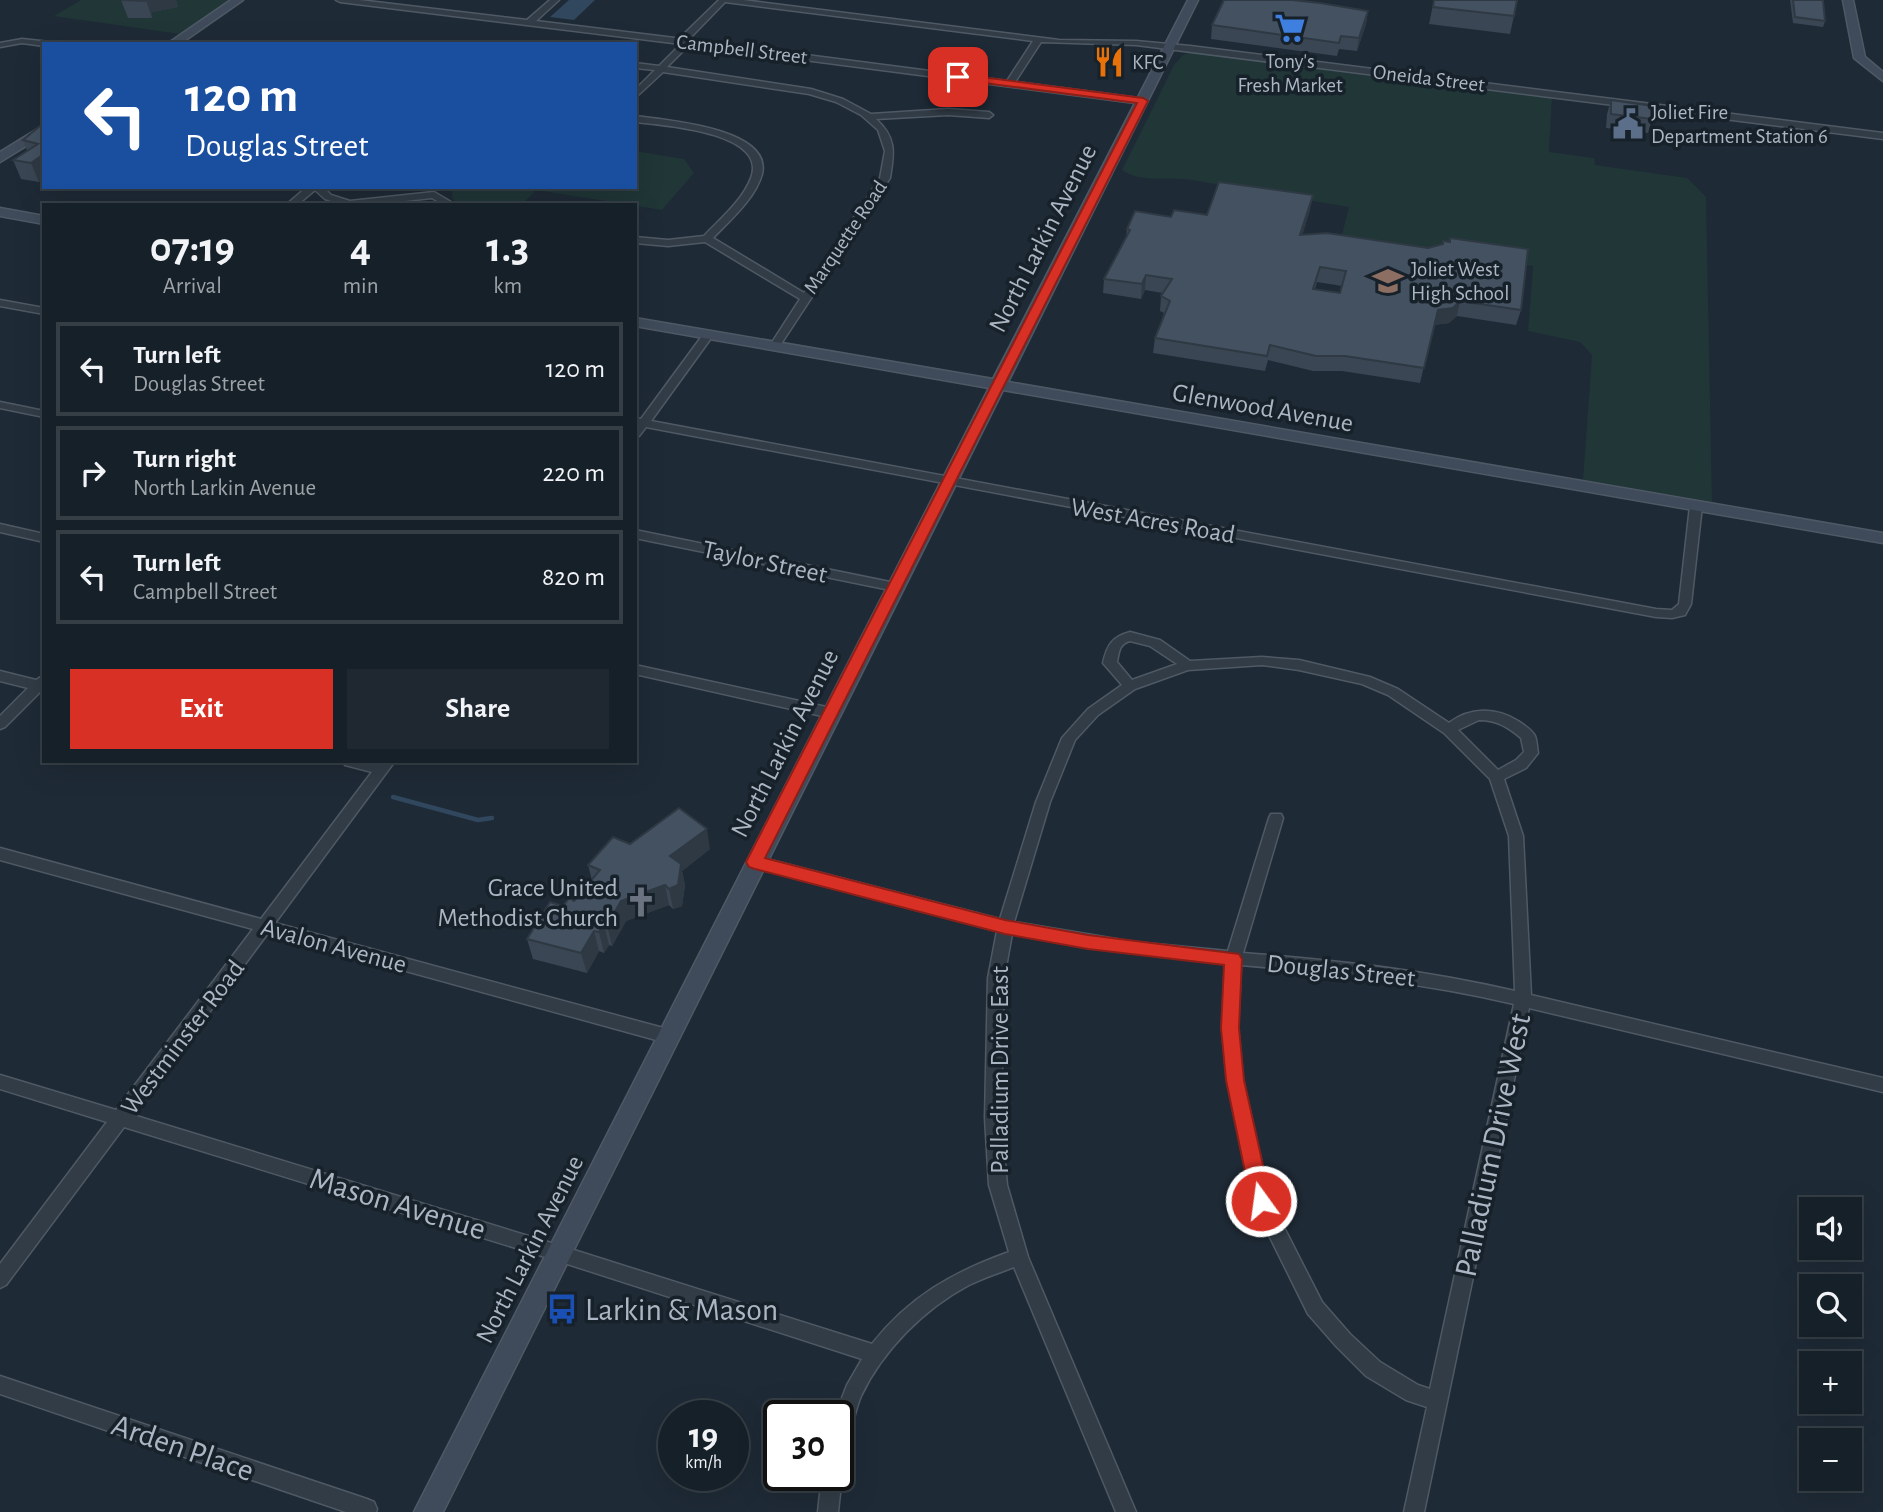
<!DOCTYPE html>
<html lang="en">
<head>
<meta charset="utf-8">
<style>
	:root { --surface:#162028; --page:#1f2830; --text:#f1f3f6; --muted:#9ea3a8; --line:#353e45; --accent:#d93025 }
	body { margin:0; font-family:"Alegreya Sans",sans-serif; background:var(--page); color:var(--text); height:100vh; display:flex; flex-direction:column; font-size:26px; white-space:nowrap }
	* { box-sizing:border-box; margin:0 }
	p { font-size:23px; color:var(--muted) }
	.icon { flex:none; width:38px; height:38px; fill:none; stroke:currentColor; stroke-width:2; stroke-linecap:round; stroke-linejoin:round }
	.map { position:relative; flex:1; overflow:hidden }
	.drawer { position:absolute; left:42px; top:203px; width:595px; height:560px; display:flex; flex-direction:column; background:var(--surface); border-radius:0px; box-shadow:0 7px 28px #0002,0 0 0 2px var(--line) }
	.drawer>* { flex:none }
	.guide { position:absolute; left:42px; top:42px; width:595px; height:147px; border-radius:0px; box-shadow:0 7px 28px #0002,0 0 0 2px var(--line); background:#1a4fa0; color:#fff; overflow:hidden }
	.fabs { position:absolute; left:1799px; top:1197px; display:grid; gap:14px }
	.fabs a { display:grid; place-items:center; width:63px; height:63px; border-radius:0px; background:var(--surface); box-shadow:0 7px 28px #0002,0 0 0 2px var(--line); font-size:35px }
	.speed { position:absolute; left:658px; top:1400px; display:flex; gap:14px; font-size:35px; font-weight:700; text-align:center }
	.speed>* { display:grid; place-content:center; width:91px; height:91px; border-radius:50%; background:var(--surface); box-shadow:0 7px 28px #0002,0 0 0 2px var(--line); line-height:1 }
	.speed small { font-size:18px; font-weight:400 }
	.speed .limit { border:4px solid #111; border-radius:10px; background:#fff; color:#111 }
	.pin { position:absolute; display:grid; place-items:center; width:60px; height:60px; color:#fff; margin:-30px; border-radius:14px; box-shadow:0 4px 10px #0006 }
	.me { position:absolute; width:77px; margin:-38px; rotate:346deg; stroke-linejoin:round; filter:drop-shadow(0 0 5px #0008) }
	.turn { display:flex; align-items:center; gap:24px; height:147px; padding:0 28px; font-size:32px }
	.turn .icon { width:91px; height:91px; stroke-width:2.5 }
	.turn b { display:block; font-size:49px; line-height:60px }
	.eta { display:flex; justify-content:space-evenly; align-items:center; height:119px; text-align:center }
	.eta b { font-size:42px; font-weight:600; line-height:49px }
	.action { display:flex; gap:14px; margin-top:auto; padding:14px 28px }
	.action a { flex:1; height:80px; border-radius:0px; background:var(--accent); color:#fff; font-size:28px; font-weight:600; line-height:80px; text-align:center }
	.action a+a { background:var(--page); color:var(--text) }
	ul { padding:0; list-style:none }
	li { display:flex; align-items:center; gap:21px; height:94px; margin:0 14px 10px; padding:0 14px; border:4px solid var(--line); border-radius:0px }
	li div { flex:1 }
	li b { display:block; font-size:26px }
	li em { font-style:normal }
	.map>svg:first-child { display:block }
</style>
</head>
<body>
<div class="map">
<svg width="1883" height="1512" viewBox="0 0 1883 1512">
	<rect width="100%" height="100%" fill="#1e2a36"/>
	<!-- green -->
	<g fill="#203637">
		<polygon points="81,0 231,0 180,34 54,16"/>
		<path d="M1189,53h20l343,43 -3,56 45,6 1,7 92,13 19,19 6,305 -129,-22 9,-125 -12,-13 -52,-11 5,-65 -107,-16 -87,-4 10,-39c-53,-8 -105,-18 -157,-27 -21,-3 -53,3 -70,-10l52,-105 9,-10z"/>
		<polygon points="635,151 684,159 694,173 662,210 536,190 521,205 458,205 452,198 453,187 635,187"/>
	</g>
	<!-- water -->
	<polygon fill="#30475e" points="569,0 595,0 574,20 550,17"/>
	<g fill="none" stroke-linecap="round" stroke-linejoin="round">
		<!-- stream -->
		<polyline stroke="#30475e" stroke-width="4.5" points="393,797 478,820 492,818"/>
		<!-- street casing -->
		<g stroke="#4f5965" stroke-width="3">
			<g id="street">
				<path d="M336,0h23l168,20 23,-20h9l-23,21 147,18 2,-6 34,-33h24l316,40 77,1 54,5 693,87v6l-747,-94 -95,-3 -26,40 131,17v4l-3,1 -454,-59 -22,22 144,22 32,10 28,15 77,-5 41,3 4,3 -4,3 -41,-3 -72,4c21,19 18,34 14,59l-111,169 -5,3 -5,-3 31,-48 -95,-57 -37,4 -33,-3v-6l33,3 36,-4c16,-17 38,-35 47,-58 18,-46 -89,-53 -116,-56v-6c29,4 138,12 127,58 -7,25 -32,46 -49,64l91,55 76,-115 5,-27 -7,-21 -17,-15 -25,-13 -27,-8 -146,-22 -28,26v-8l20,-20 -20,-2v-5l24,3 22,-22 -341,-42zM725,2l308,39 -26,40 -316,-41 1,-4z"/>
				<polygon points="22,39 50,42 54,44 44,44 44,46 22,43 0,47 0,43"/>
				<polygon points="307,187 323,187 331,195 350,201 434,192 456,205 444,205 432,198 368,205 334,205 337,203 325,199 315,190 297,205 286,205"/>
				<polygon points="0,300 44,308 44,314 0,306"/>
				<polygon points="709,331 714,334 651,421 1656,609 1672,610 1679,604 1690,506 1696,502 1702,506 1691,604 1685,615 1672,618 1656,617 646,427 639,436 635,437 635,418 641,419 705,332"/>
				<polygon points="0,402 44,411 44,417 0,408"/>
				<polygon points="0,524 44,534 44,542 0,532"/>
				<polygon points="635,530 895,583 901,587 895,591 635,538"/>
				<path d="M1130,632l30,8 30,21 72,-4 37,3 71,17 28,12 51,34c21,-16 47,-16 69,-2 6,4 14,9 17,15 2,5 2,12 3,17l-12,15 -22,11 19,57 8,159 352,83v14l-354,-84 -105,504h-20l23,-105 -21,-7 -40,-24 -30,-30 -28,-32 -56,-113 -25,-121 -5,-52 3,-64 -136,-16 -77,-14 -8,44 -3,140 6,67 21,72 108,255h-20l-102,-245c-15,6 -31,11 -45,18 -45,24 -86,65 -108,111 -7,17 -9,35 -16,52l-7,3v-35h-3l12,-31 15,-26 -304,-98 -434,-134 -118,158 -6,3v-24l107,-142 -107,-33v-14l116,35 137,-181 -253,-69v-12l261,71 111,-147 -27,-7 -2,-4 36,2 16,-2 -120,162 392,106 6,2 2,5 -2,5 -6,2 -399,-110 -135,182 425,130 314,99c37,-47 81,-72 137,-92l-20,-67 -4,-67 3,-140 9,-47 -242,-63 -5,-2 -2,-4 2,-4 5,-2 245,63 36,-117 26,-64 26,-29 34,-24 -19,-22c4,-18 9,-26 27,-31zM1130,641l20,5 27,18 -45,16 -15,-18c2,-10 2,-18 13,-21zM1262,665l37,5 63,14 26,11 56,38 46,46 19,57 6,155c-90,-21 -180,-31 -272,-38l40,-135 -2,-4h-10l-2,4 -41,133 -94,-9 -120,-20 36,-120 25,-62 23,-25 37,-26 53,-19zM1479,720c18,0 29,7 42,18l3,14 -8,8 -18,10 -40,-40zM1241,965c92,8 182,18 273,39l-84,385 -12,-4 -38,-23 -30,-28 -28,-32 -52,-102 -27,-120 -5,-52z"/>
				<polygon points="635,665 831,708 838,713 831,718 635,674"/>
				<polygon points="0,671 36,680 44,675 44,692 41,691 5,727 0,729 0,716 28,688 0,681"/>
				<polygon points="0,1376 367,1499 374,1502 377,1509 376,1512 346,1512 0,1394"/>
				<polygon points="838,1468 842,1475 838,1512 818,1512 822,1475 838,1475"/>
			</g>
		</g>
		<!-- secondary casing -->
		<g stroke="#4f5965" stroke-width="3">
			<g id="secondary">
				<polygon points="231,0 243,0 180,44 167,44"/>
				<polygon points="1188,0 1198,0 1008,382 1883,533 1883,543 1003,390 443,1512 414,1512 989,388 635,326 635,318 993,379"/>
				<polygon points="1843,0 1853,0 1865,57 1883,72 1883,81 1854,58"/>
				<polygon points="44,125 44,135 0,162 0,152"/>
				<polygon points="0,208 44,216 44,224 0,216"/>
			</g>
		</g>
		<!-- street -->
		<use href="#street" fill="#313c46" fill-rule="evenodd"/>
		<!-- secondary -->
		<use href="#secondary" fill="#3f4b5a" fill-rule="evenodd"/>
	</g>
	<!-- wall -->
	<g fill="#3a4653" fill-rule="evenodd">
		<polygon points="121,0 176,0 178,7 152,12 152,18 128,18"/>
		<polygon points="1434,0 1514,16 1510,34 1429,24"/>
		<polygon points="1790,0 1823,0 1825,21 1823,27 1793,23"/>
		<polygon points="1368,11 1366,24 1357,51 1339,49 1337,56 1211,39 1212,25"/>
		<polygon points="1611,100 1652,119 1648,133 1606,128 1607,114"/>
		<polygon points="41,125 39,182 21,179 13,160 27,151 23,140"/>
		<path d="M1310,210l-8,25 219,75 -5,15 -59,-9 -8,7 -15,2 -14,58 -78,-12h-29l-45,-11 -3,11 -112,-18 2,-15 9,-25 -4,-2 1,-15 2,-3 -18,-3 -4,9 -38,-6 1,-14 22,-41 1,-9 44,-12zM1317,282l25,4 -2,7 -25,-4z"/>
		<polygon points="630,844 710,849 682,871 685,885 682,906 673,909 669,905 626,921 612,946 609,945 604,953 599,951 587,973 533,959 527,939 563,906 574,901 592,880 588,865"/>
	</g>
	<!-- shaded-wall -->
	<g fill="#2f3943">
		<polygon points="146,0 176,0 178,7 152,12 152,18"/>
		<polygon points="1368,11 1366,24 1357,51 1359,38"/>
		<polygon points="44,154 44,179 39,182 31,163"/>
		<polygon points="1313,195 1310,210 1298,250 1300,235"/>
		<polygon points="1146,275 1145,290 1141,299 1142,284"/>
		<polygon points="1460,301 1457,316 1449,323 1434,325 1438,310"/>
		<polygon points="707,829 710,849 682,871 685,885 682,906 673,909 669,889 670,856"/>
		<polygon points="665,885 669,905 626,921 612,946 607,925 621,901"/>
		<polygon points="604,924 609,945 604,953 599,932"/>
		<polygon points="594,931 599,951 587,973 581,953"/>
	</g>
	<!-- building -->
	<g fill="#435160" stroke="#2f3943" stroke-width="2" fill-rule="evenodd">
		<polygon points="121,0 146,0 146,1"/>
		<polygon points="1224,0 1292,0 1320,3 1368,11 1359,38 1341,36 1339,43 1212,25"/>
		<polygon points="1434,0 1517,0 1514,16 1433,7"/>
		<polygon points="1793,0 1823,0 1825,21 1795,17"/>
		<polygon points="1611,100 1653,106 1652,119 1611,114"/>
		<polygon points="41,125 44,125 44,154 31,163 13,160 38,144 23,140"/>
		<path d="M1219,182l94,13 -13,40 27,-2 101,15 15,-4v-3l7,1v-4l78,11 -7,61 -61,-9 -7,7 -15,2 -14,58 -79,-12h-29l-46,-11 -3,11 -112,-18 15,-37 -9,-5 11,-17 -26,-4 -4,9 -38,-5 26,-49 -3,-1 8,-18 36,6 3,-7 33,5zM1320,267l26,4 -6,22 -27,-4z"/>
		<polygon points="679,808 707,829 670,856 681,864 678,885 669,889 665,885 621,901 607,925 604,924 599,932 594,931 581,953 527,939 550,902 563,906 569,898 574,901 600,870 588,865 613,837 630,844"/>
	</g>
	<!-- route -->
	<polygon fill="#d93025" stroke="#8d1f18" stroke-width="2" points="958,74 1143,98 1148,101 765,858 1005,920 1088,935 1239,954 1242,959 1239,1028 1244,1080 1271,1201 1268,1207 1261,1210 1254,1207 1251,1201 1226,1080 1221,1028 1224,965 1088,949 1005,934 755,869 749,867 746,862 1137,103 954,79 953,77"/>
	<!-- icons -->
	<defs>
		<g id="supermarket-bare" transform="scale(2.415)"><path d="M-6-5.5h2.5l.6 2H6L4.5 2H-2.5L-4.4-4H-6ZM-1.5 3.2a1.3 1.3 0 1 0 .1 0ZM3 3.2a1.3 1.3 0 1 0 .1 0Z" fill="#3f7fe0" stroke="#17212a" stroke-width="2.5" paint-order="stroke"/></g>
		<g id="restaurant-bare" transform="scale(2.415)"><path d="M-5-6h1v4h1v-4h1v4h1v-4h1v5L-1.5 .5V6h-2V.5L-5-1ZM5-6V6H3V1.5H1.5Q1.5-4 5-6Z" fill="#e8710a" stroke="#17212a" stroke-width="2.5" paint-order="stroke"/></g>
		<g id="civic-bare" transform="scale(2.415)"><path d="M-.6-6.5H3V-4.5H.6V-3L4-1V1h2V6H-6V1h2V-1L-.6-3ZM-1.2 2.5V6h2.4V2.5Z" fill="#5c6f8a" stroke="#17212a" stroke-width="2.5" paint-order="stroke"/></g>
		<g id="school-bare" transform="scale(2.415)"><path d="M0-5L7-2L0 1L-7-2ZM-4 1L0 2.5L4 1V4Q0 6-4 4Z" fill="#8d6e63" stroke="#17212a" stroke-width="2.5" paint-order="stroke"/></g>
		<g id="church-bare" transform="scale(2.415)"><path d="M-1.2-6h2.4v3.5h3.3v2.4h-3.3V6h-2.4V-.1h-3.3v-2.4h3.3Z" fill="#6b7280" stroke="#17212a" stroke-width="2.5" paint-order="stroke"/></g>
		<g id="bus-bare" transform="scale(2.415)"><path d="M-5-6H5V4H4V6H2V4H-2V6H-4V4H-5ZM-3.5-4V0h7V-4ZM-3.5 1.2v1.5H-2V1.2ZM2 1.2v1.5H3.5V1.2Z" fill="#1a4fb4" stroke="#17212a" stroke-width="2.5" paint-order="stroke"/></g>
	</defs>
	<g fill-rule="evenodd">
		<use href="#supermarket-bare" x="1290" y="28"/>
		<use href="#restaurant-bare" x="1109" y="62"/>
		<use href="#civic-bare" x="1628" y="124"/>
		<use href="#school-bare" x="1388" y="281"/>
		<use href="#church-bare" x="641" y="902"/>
		<use href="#bus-bare" x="562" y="1309"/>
	</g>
	<g text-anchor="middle" stroke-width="7" stroke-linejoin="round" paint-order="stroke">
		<!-- far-street labels -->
		<g font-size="21" fill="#abb6c4" stroke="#17212a">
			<text transform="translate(742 49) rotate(7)" y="7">Campbell Street</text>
			<text transform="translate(1429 78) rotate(7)" y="7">Oneida Street</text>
			<text transform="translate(845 237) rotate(-56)" y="7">Marquette Road</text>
		</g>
		<!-- far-poi labels -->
		<g font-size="21" fill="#abb6c4" stroke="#17212a" text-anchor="start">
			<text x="1290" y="68" text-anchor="middle">Tony's<tspan x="1290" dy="24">Fresh Market</tspan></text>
			<text x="1132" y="69">KFC</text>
			<text x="1651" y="119">Joliet Fire<tspan x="1651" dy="24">Department Station 6</tspan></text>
			<text x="1411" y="276">Joliet West<tspan x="1411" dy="24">High School</tspan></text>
		</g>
		<!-- street labels -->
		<g font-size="26" fill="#abb6c4" stroke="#17212a">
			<text transform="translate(1042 238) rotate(-63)" y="9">North Larkin Avenue</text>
			<text transform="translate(1263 407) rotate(10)" y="9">Glenwood Avenue</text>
			<text transform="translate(1153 520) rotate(10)" y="9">West Acres Road</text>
			<text transform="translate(765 561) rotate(12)" y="9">Taylor Street</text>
			<text transform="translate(784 743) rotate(-63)" y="9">North Larkin Avenue</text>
			<text transform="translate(334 945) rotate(15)" y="9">Avalon Avenue</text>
			<text transform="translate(1341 970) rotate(6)" y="9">Douglas Street</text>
			<text transform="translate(182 1037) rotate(-53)" y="9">Westminster Road</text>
			<text transform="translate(999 1070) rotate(-90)" y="9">Palladium Drive East</text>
			<text transform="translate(529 1249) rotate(-63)" y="9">North Larkin Avenue</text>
		</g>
		<!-- poi labels -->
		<g font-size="26" fill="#abb6c4" stroke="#17212a" text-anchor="end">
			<text x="618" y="896">Grace United<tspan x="618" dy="30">Methodist Church</tspan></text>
		</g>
		<!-- near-street labels -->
		<g font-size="32" fill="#abb6c4" stroke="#17212a">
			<text transform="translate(1492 1145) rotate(-78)" y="11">Palladium Drive West</text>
			<text transform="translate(398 1203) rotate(17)" y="11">Mason Avenue</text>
			<text transform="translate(183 1447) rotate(19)" y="11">Arden Place</text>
		</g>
		<!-- near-poi labels -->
		<g font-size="32" fill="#abb6c4" stroke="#17212a" text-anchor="start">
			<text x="585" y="1320">Larkin &amp; Mason</text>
		</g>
	</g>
</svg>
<div class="fabs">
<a><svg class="icon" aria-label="sound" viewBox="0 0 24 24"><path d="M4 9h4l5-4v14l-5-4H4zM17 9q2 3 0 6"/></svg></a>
<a><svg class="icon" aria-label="search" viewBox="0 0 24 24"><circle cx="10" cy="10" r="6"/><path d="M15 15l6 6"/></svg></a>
<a>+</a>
<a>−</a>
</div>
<div class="speed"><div>19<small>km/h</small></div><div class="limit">30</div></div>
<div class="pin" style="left:958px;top:77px;background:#d93025"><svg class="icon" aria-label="arrive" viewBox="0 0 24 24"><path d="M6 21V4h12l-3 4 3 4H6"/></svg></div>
<svg class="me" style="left:1261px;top:1201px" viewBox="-20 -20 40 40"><circle r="17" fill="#d93025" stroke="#fff" stroke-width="3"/><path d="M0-11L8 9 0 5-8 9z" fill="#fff"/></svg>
<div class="guide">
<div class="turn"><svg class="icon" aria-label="left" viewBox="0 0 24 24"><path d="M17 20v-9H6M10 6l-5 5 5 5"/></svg><div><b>120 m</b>Douglas Street</div></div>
</div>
<section class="drawer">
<div class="eta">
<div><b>07:19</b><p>Arrival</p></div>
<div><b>4</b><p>min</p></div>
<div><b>1.3</b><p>km</p></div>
</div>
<ul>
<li><svg class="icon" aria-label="left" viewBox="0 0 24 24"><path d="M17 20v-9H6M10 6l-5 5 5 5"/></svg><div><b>Turn left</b><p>Douglas Street</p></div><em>120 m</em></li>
<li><svg class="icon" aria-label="right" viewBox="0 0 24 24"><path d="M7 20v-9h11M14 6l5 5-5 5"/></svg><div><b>Turn right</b><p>North Larkin Avenue</p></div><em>220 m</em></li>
<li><svg class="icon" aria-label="left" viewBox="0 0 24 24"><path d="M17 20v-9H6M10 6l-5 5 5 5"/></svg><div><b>Turn left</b><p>Campbell Street</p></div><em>820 m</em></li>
</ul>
<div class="action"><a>Exit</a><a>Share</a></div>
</section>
</div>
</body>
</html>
